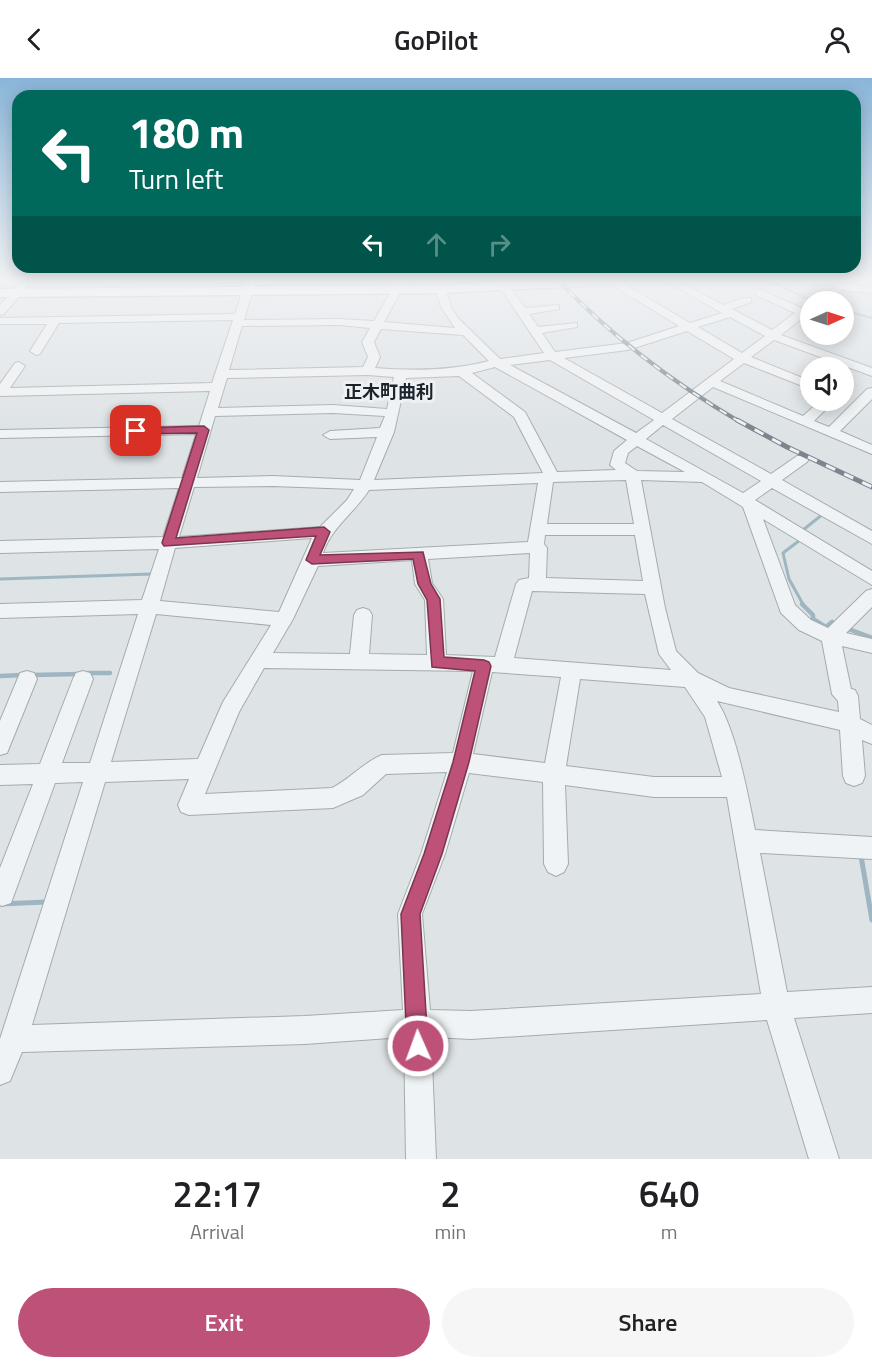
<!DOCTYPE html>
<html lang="en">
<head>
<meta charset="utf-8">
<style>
	:root { --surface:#fff; --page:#f6f6f6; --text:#202124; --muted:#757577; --accent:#bd5177 }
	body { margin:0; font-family:"Titillium Web","Noto Sans JP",sans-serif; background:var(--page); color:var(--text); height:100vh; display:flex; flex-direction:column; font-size:22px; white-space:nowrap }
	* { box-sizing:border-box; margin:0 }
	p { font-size:20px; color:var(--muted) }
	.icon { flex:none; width:33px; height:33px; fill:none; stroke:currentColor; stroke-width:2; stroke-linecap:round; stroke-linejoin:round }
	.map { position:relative; height:1081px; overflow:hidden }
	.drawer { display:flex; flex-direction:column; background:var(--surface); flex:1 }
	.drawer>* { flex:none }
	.hud { position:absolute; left:12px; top:12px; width:849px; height:183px; border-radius:18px; box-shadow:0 3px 15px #0003; background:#00695c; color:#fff; overflow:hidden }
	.needle { width:39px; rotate:87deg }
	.tools { position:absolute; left:800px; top:213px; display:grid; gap:12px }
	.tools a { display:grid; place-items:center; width:54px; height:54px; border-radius:50%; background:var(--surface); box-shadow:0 3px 15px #0003; font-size:30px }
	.pin { position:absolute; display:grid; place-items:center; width:51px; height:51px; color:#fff; margin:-26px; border-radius:12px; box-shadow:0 3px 9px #0006 }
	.me { position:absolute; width:66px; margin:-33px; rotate:358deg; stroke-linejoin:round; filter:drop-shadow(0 0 4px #0008) }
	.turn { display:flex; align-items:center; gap:21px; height:126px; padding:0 18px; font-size:27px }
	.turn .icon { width:78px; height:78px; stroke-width:2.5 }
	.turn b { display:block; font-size:42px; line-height:51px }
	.lanes { display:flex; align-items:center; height:57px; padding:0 18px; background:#0003; justify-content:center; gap:30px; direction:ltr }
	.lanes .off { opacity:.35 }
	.eta { display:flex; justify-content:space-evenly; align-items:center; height:102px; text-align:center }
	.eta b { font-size:36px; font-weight:600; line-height:42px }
	.action { display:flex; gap:12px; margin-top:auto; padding:12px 18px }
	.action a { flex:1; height:69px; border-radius:36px; background:var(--accent); color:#fff; font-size:24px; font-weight:600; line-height:69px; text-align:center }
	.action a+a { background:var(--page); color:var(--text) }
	header { display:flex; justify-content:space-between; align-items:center; height:78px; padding:0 18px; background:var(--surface); font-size:27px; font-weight:600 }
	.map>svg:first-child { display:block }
</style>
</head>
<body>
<header><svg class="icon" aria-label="back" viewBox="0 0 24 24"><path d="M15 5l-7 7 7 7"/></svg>GoPilot<svg class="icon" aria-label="person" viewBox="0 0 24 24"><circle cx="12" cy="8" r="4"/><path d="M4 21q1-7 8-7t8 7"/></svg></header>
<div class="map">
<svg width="872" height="1081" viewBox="0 0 872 1081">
	<rect width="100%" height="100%" fill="#dee3e6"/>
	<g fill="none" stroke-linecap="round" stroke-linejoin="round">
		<!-- stream-far3 -->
		<g stroke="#9db6c2" stroke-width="2">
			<polyline points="768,202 814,224"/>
			<polyline points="843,232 872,240"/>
		</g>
		<!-- stream-far2 -->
		<g stroke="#9db6c2" stroke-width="3">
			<polyline points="803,452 823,436"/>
			<polyline points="800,462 783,475 789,501 804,528"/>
			<polyline points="0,501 152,496"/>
		</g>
		<!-- stream-far1 -->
		<g stroke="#9db6c2" stroke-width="4.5">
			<polyline points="802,526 813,537 813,541 826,549 832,544"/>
			<polyline points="846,550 872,560"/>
			<polyline points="88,595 110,595"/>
			<polyline points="31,597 80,596"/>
			<polyline points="0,598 23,597"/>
		</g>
		<!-- stream -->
		<g stroke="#9db6c2" stroke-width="5">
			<polyline points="861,778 872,842"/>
			<polyline points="0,826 46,824"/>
		</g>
		<!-- minor casing -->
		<g stroke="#a4abaf" stroke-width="2">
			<g id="minor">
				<polygon points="22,202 33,202 4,236 0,237 0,227"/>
				<path d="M246,202h10l-12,40 95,-1 35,2 18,-32 -1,-9h10l1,9 -18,33 71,6 -14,-21 -8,-27h10l8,27 7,11 42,41 44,-6 -49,-73h10l20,28 34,-3v4l-30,5 9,13 39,-4v4l-35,6 13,19 72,-9 52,-17 -75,-46h13l73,43 32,-10 -58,-33h13l46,25 20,-7h8v4l-19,7 40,21 23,-17 -39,-18v-4l4,-1 42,18 8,-4v8l-29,23 91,33v8l-98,-36 -23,17 59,24v8l-66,-26 -24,18 83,35 18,-16h14l-21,21 15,6 38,-38 5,-1v11l-32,32 32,14v9l-159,-67 -41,32 99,55 26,-18h10l2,3 -2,3 -25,18 90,51v13l-100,-56 -17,12 117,71v14l-109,-66 32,86 16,15 17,8 38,-37 6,-2v18l-26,26 26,6v14l-30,-7 9,43 4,1 3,6 2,23 12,6v19l-10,-4 3,36 -3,7 -8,3 -8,-3 -3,-7 -3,-46 -123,-29c19,29 31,94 38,129l117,7v22l-112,-6 27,139 85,-5v26l-78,5 45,141h-30l-42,-139 -296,19 -40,-2 5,122h-30l-2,-122 -99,7 -283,8 -12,29 -10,4v-46l83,-257 -28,1 -44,120 -9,3 -2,-1v-37l33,-84 -33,1v-20l40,-1 33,-85 3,-6 7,-2 7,2 3,6 -31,84h28l48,-149 -138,4v-14l142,-4 17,-51 -159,4v-12l163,-4 16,-49 -179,4v-10l182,-4 14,-44 -196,4v-8l199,-4 11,-35 -210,5v-12l15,-21 4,-1 6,4 -15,22 202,-5 21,-63 -174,3 -19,31 -4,1 -6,-4 17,-27h-47v-6l235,-4zM730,239l35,19 -23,17 -44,-26zM339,247l31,3 -8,14 6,15 -5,10 -134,3 13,-44zM381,251l82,6 26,26c-38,10 -76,10 -114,7l5,-11 -6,-15zM687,253l47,28 -72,54 -98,-55 64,-8zM550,282l104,60 -18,13 -126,-68zM495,289l132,73 -13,11 -4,14 6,5 -59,2 -32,-60 -53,-39zM367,297l27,2 -7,32 -54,-4 -115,3 9,-30zM459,298l55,41 29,56 -169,7 20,-48 12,-54zM333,335l52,3 -5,12 -50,3 -7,4 7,4 47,-2 -17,43 -87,-4 -76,2 18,-62zM663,347l98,56 -18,12 -97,-54zM637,368l48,26 -48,-1 -12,-8 3,-10zM626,402l8,44h-87l6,-42zM641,402l61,2 41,25 38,106 18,17 23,11 10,53 6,7 1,11 -110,-24 -31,-15 -22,-22 -11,-43zM538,405l-10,59 -205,11c8,-25 32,-41 46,-63zM273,408l81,3 -7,11 -27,27 -141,10 15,-50zM545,457h90l8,46 -97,-3 1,-30 -3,-4zM312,460l-33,74 -119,-11 15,-53zM530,475l-1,25 -10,2 -3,4 -21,73 -49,-2 -3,-56 -11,-16 -4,-24zM412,482l3,24 10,16 2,55 -58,-1 3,-39 -3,-5 -6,-2 -6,2 -3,5 -4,39 -77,-1 20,-34 25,-53zM532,513l113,3 14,60 12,16 -157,-12zM156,536l115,11 -48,77 -25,57 -87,3zM264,590l209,3 -20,82 -71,2c-18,7 -32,24 -50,33l-127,6 34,-82zM492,594l69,5 -16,86 -72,-9zM580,601l105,8 20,30 17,60h-68l-88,-11zM447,694l-26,82 -23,60 5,96 -98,6 -273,9 73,-243 84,-3 -11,26 3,7 8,3 144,-7 30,-13 23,-21zM469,695l74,9 1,82 4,8 8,4 8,-4 4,-8 -3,-79 89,12h73l34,197 -290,17 -41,-1 -8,-96 23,-60z"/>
				<polygon points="840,206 872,209 872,215 842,212 826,224 813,224"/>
				<polygon points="27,593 34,595 37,601 7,675 0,677 0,643 20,595"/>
			</g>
		</g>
		<!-- major casing -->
		<g stroke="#9fa9b0" stroke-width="3">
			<polygon id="major" points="540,202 627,202 621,206 441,215 0,219 0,211 441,207"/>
		</g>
		<!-- minor -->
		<use href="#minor" fill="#f0f3f5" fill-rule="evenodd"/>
		<!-- major -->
		<use href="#major" fill="#fff" fill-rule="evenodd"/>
		<!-- rail-far1 casing -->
		<g stroke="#7a858d" stroke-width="4">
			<path id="rail-far1" d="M558,202c54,57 114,102 182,142"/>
		</g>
		<!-- rail casing -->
		<g stroke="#7a858d" stroke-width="5">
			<polyline id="rail" points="737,342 787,369 872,409"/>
		</g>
		<!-- rail-far1 -->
		<use href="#rail-far1" stroke="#edf1f4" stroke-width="2" stroke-dasharray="8" stroke-linecap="butt"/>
		<!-- rail -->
		<use href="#rail" stroke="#edf1f4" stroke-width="3" stroke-dasharray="10" stroke-linecap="butt"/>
	</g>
	<!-- sky -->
	<linearGradient id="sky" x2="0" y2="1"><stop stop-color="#8ab5d9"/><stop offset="0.57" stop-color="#f0f2f4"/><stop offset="1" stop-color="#f0f2f4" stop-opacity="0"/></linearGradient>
	<rect width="872" height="353" fill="url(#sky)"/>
	<!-- route -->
	<polygon fill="#bd5177" stroke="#7b354d" stroke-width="1.5" points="204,348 209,352 176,460 324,449 330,454 320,477 423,474 431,506 440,521 444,579 484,582 489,584 491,588 469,684 442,776 420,836 428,968 425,975 418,978 410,975 407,968 401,836 424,776 453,684 475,593 432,589 427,522 418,506 413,481 312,486 306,482 316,458 164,468 162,465 197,355 136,356 131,353 136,350"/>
	<g text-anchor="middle" stroke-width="6" stroke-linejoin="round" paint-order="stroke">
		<!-- far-quarter labels -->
		<g font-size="18" font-weight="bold" fill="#1b242b" stroke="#edf1f4">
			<text x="389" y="320">正木町曲利</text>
		</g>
	</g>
</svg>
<div class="tools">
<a><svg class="needle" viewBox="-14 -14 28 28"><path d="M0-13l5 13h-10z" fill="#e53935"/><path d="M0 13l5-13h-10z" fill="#757577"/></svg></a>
<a><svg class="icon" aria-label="sound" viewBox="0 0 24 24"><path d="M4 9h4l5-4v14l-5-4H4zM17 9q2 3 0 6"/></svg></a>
</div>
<div class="pin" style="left:136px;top:353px;background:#d93025"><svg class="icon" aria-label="arrive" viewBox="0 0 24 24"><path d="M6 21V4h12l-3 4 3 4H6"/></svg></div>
<svg class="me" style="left:418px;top:968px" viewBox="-20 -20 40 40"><circle r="17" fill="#bd5177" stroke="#fff" stroke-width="3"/><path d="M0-11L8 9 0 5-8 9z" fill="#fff"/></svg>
<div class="hud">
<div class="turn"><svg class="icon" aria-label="left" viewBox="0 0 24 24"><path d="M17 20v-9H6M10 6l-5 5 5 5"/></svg><div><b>180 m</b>Turn left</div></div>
<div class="lanes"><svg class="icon" aria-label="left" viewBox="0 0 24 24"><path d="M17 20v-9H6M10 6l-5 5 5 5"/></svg><svg class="icon off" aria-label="ahead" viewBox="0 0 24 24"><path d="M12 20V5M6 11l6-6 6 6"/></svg><svg class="icon off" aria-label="right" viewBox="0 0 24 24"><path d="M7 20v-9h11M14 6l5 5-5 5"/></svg></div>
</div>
</div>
<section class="drawer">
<div class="eta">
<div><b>22:17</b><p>Arrival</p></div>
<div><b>2</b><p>min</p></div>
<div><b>640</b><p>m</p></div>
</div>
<div class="action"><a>Exit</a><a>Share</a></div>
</section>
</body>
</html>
